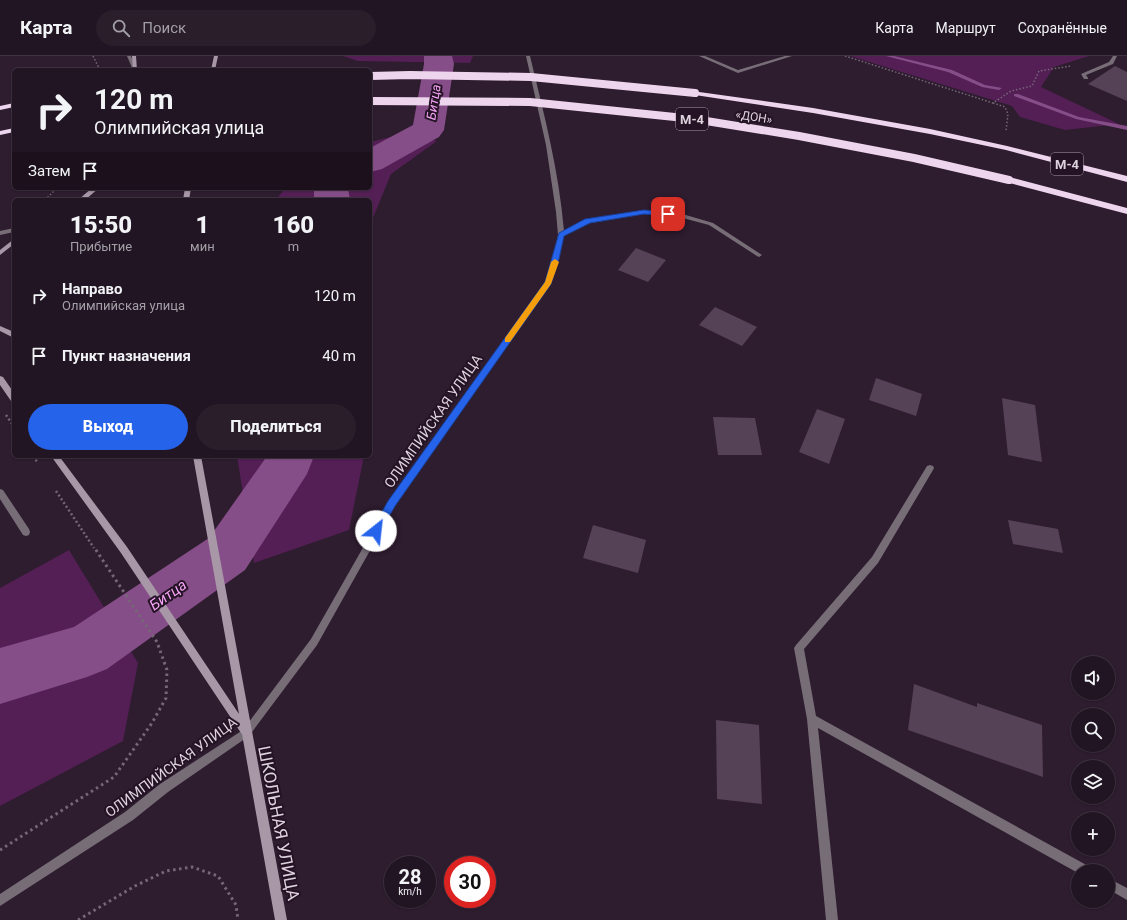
<!DOCTYPE html>
<html lang="ru">
<head>
<meta charset="utf-8">
<style>
	:root { --surface:#221523; --page:#2a1e2b; --text:#f1f3f6; --muted:#a29fa6; --line:#3f3441; --accent:#2563eb }
	body { margin:0; font-family:Roboto,sans-serif; background:var(--page); color:var(--text); height:100vh; display:flex; flex-direction:column; font-size:15px; white-space:nowrap }
	* { box-sizing:border-box; margin:0 }
	p { font-size:13px; color:var(--muted) }
	.icon { flex:none; width:22px; height:22px; fill:none; stroke:currentColor; stroke-width:2; stroke-linecap:round; stroke-linejoin:round }
	.map { position:relative; flex:1; overflow:hidden }
	.panel { position:absolute; left:12px; top:142px; width:360px; height:260px; display:flex; flex-direction:column; background:var(--surface); border-radius:6px; box-shadow:0 1px 3px #0004,0 0 0 1px var(--line) }
	.panel>* { flex:none }
	.guide { position:absolute; left:12px; top:12px; width:360px; height:122px; border-radius:6px; box-shadow:0 1px 3px #0004,0 0 0 1px var(--line); background:#221523; color:var(--text); overflow:hidden }
	.controls { position:absolute; left:1071px; top:600px; display:grid; gap:8px }
	.controls a { display:grid; place-items:center; width:44px; height:44px; border-radius:50%; background:var(--surface); box-shadow:0 1px 3px #0004,0 0 0 1px var(--line); font-size:20px }
	.speed { position:absolute; left:384px; top:800px; display:flex; gap:8px; font-size:20px; font-weight:700; text-align:center }
	.speed>* { display:grid; place-content:center; width:52px; height:52px; border-radius:50%; background:var(--surface); box-shadow:0 1px 3px #0004,0 0 0 1px var(--line); line-height:1 }
	.speed small { font-size:10px; font-weight:400 }
	.speed .limit { border:6px solid #d22; background:#fff; color:#111 }
	.pin { position:absolute; display:grid; place-items:center; width:34px; height:34px; color:#fff; margin:-17px; border-radius:8px; box-shadow:0 2px 6px #0006 }
	.me { position:absolute; width:44px; margin:-22px; rotate:29deg; stroke-linejoin:round; filter:drop-shadow(0 0 3px #0008) }
	.turn { display:flex; align-items:center; gap:14px; height:84px; padding:0 16px; font-size:18px }
	.turn .icon { width:52px; height:52px; stroke-width:2.5 }
	.turn b { display:block; font-size:28px; line-height:34px }
	.then { display:flex; align-items:center; height:38px; padding:0 16px; background:#0003; gap:8px; font-size:15px }
	.eta { display:flex; justify-content:space-evenly; align-items:center; height:68px; text-align:center }
	.eta b { font-size:24px; font-weight:800; line-height:28px }
	.cta { display:flex; gap:8px; margin-top:auto; padding:8px 16px }
	.cta a { flex:1; height:46px; border-radius:24px; background:var(--accent); color:#fff; font-size:16px; font-weight:800; line-height:46px; text-align:center }
	.cta a+a { background:var(--page); color:var(--text) }
	ul { padding:0; list-style:none }
	li { display:flex; align-items:center; gap:12px; height:60px; padding:0 16px }
	li div { flex:1 }
	li b { display:block; font-size:15px }
	li em { font-style:normal }
	header { display:flex; align-items:center; gap:24px; box-sizing:border-box; height:56px; padding:0 20px; background:var(--surface); border-bottom:1px solid var(--line) }
	header strong { font-size:19px }
	nav { display:flex; gap:22px; margin-inline-start:auto; font-size:14px }
	.search { width:280px; height:36px; background:var(--page); display:flex; align-items:center; gap:10px; box-sizing:border-box; padding:0 14px; border-radius:22px; color:var(--muted); font-size:15px }
	.map>svg:first-child { display:block }
</style>
</head>
<body>
<header>
<strong>Карта</strong>
<div class="search"><svg class="icon" aria-label="search" viewBox="0 0 24 24"><circle cx="10" cy="10" r="6"/><path d="M15 15l6 6"/></svg>Поиск</div>
<nav><a>Карта</a><a>Маршрут</a><a>Сохранённые</a></nav>
</header>
<div class="map">
<svg width="1127" height="864" viewBox="0 0 1127 864">
	<rect width="100%" height="100%" fill="#2e1c2f"/>
	<!-- green -->
	<g fill="#531f55">
		<polygon points="343,0 473,0 470,7 358,5"/>
		<polygon points="850,0 1089,0 1054,11 1041,31 1119,68 1065,74 1020,61 1012,50"/>
		<polygon points="407,77 437,85 391,118 370,169 370,144 276,144 285,132 370,132 370,86"/>
		<polygon points="237,400 364,400 349,474 254,507"/>
		<polygon points="69,494 138,607 123,685 0,750 0,532"/>
	</g>
	<g fill="none" stroke-linecap="round" stroke-linejoin="round">
		<!-- stream -->
		<g fill="#864e88" fill-rule="evenodd">
			<polygon points="886,0 894,0 952,14 985,29 1002,32 999,34 982,31 948,16"/>
			<polygon points="1014,38 1018,38 1079,61 1127,70 1127,74 1076,63 1014,40"/>
		</g>
		<!-- river -->
		<g fill="#864e88" fill-rule="evenodd">
			<polygon points="424,0 452,0 454,8 444,74 439,81 382,113 370,116 370,92 413,69 424,8"/>
			<polygon points="314,132 348,132 350,144 314,144"/>
			<polygon points="267,400 314,400 307,418 245,514 107,613 87,621 0,648 0,592 74,571 209,482"/>
		</g>
	</g>
	<!-- building -->
	<g fill="#564256">
		<polygon points="1115,10 1127,16 1127,45 1088,28"/>
		<polygon points="636,192 666,204 648,226 618,214"/>
		<polygon points="715,251 757,271 742,290 699,269"/>
		<polygon points="876,322 922,338 916,360 869,344"/>
		<polygon points="1002,342 1035,349 1042,406 1008,399"/>
		<polygon points="817,353 845,363 829,408 799,396"/>
		<polygon points="713,361 755,362 762,399 718,399"/>
		<polygon points="1008,464 1058,473 1063,497 1013,488"/>
		<polygon points="593,469 646,484 638,517 583,502"/>
		<polygon points="914,628 977,651 977,647 1042,669 1043,721 908,674"/>
		<polygon points="716,664 759,669 762,748 717,743"/>
	</g>
	<g fill="none" stroke-linecap="round" stroke-linejoin="round">
		<!-- path-far2 -->
		<g stroke="#766677" stroke-width="1.5" stroke-dasharray="1.5 2" stroke-linecap="butt">
			<polyline points="93,0 100,14"/>
			<polyline points="845,0 993,47 1011,35 1032,30 1039,15 1071,10"/>
			<polyline points="993,47 1005,51 1008,58 1006,75"/>
			<polyline points="45,144 57,132"/>
		</g>
		<!-- path-far1 -->
		<g stroke="#766677" stroke-width="2.5" stroke-dasharray="2 2.5" stroke-linecap="butt">
			<polyline points="6,359 14,371"/>
			<polyline points="33,400 38,407"/>
			<polyline points="56,435 94,492"/>
		</g>
		<!-- path -->
		<g stroke="#766677" stroke-width="3" stroke-dasharray="2.5 3.5" stroke-linecap="butt">
			<polyline points="0,794 114,721 152,667 166,642 167,614 157,586 94,491"/>
			<polyline points="78,864 135,830 166,815 192,811 218,820 236,849 238,864"/>
		</g>
		<!-- service -->
		<g fill="#776d77" fill-rule="evenodd">
			<polygon points="699,0 705,0 738,14 785,0 792,0 738,17"/>
			<polygon points="1113,0 1117,0 1113,8 1086,19 1088,22 1088,23 1084,23 1081,18 1109,6"/>
			<polygon points="0,433 3,434 29,473 30,476 29,479 26,480 23,479 0,443"/>
		</g>
		<!-- minor -->
		<g fill="#776d77" fill-rule="evenodd">
			<path d="M526,0h4c14,58 29,115 34,175l24,-12 56,-9 35,3 34,10 49,32 -3,2 -2,-1 -48,-31 -30,-8 -35,-3 -54,9 -26,13 -5,23 -9,25 -155,222 -78,139 -68,91 -3,2 -3,-2 -2,-3 2,-3 68,-91 78,-137 156,-220 8,-23 5,-24 -2,-23 -10,-67z"/>
			<polygon points="930,409 933,410 934,412 933,414 878,507 804,593 816,660 1090,811 1091,815 1078,815 1078,817 818,672 838,864 826,864 807,663 794,592 796,589 872,501 927,410"/>
			<polygon points="1108,822 1127,832 1127,844 1108,833"/>
		</g>
		<!-- tertiary -->
		<g fill="#776d77" fill-rule="evenodd">
			<polygon points="127,0 131,0 137,13 137,14 133,14"/>
			<polygon points="14,172 14,176 0,179 0,175"/>
			<polygon points="246,672 249,674 251,677 249,680 168,736 133,764 0,850 0,838 125,756 160,728"/>
		</g>
		<!-- secondary -->
		<g fill="#a797a7" fill-rule="evenodd">
			<polygon points="132,0 136,0 137,14 133,14"/>
			<polygon points="214,0 218,0 215,14 211,14"/>
			<polygon points="92,132 99,132 85,144 78,144"/>
			<polygon points="185,132 191,132 189,144 183,144"/>
			<polygon points="14,183 14,188 0,199 0,194"/>
			<polygon points="0,270 14,276 14,282 0,275"/>
			<polygon points="0,320 3,321 14,337 14,346 11,345 0,329"/>
			<polygon points="51,400 59,400 127,491 239,658 193,400 201,400 287,864 275,864 242,678 241,677 121,497"/>
		</g>
		<!-- motorway -->
		<g fill="#eed5ee" fill-rule="evenodd">
			<polygon points="692,35 813,52 930,73 1007,90 1127,120 1127,126 1006,94 930,78 813,57 695,39 692,39"/>
			<polygon points="14,47 14,51 0,54 0,50"/>
			<polygon points="14,72 14,76 0,79 0,75"/>
			<polygon points="1009,121 1127,152 1127,158 1006,126 1005,124 1006,122"/>
		</g>
		<!-- motorway-bridge -->
		<g stroke="#eed5ee" stroke-width="8">
			<polyline points="370,20 410,19 531,21 695,37"/>
			<polyline points="370,45 530,46 694,63 799,80 914,102 1009,124"/>
		</g>
	</g>
	<!-- route -->
	<polygon fill="#2563eb" stroke="#184099" points="644,154 668,156 671,158 668,160 644,158 590,167 564,180 559,203 551,228 395,450 379,478 376,479 373,478 371,475 373,472 388,445 545,226 559,177 585,163"/>
	<!-- slow -->
	<polygon fill="#f59e0b" points="555,203 559,206 551,228 510,286 505,286 505,282 545,226 551,206"/>
	<g text-anchor="middle" stroke-width="4" stroke-linejoin="round" paint-order="stroke">
		<!-- far-street labels -->
		<g font-size="12" fill="#ded2de" stroke="#241325">
			<text transform="translate(754 61) rotate(9)" y="4">«ДОН»</text>
		</g>
		<!-- far-water labels -->
		<g font-size="13" font-style="italic" fill="#f5a4f6" stroke="#241325">
			<text transform="translate(433 46) rotate(-81)" y="5">Битца</text>
		</g>
		<!-- shield labels -->
		<g fill="#241325" stroke="#a699a6" stroke-width="1">
			<rect x="676" y="52" width="32" height="22" rx="3"/>
			<rect x="1051" y="97" width="32" height="22" rx="3"/>
		</g>
		<g font-size="13" font-weight="bold" fill="#ded2de">
			<text x="692" y="68">М-4</text>
			<text x="1067" y="113">М-4</text>
		</g>
		<!-- street labels -->
		<g font-size="14" fill="#ded2de" stroke="#241325">
			<text transform="translate(433 365) rotate(-55)" y="5">ОЛИМПИЙСКАЯ УЛИЦА</text>
			<text transform="translate(171 711) rotate(-36)" y="5">ОЛИМПИЙСКАЯ УЛИЦА</text>
		</g>
		<!-- water labels -->
		<g font-size="15" font-style="italic" fill="#f5a4f6" stroke="#241325">
			<text transform="translate(168 539) rotate(-35)" y="5">Битца</text>
		</g>
		<!-- near-street labels -->
		<g font-size="17" fill="#ded2de" stroke="#241325">
			<text transform="translate(279 767) rotate(79)" y="6">ШКОЛЬНАЯ УЛИЦА</text>
		</g>
	</g>
</svg>
<div class="controls">
<a><svg class="icon" aria-label="sound" viewBox="0 0 24 24"><path d="M4 9h4l5-4v14l-5-4H4zM17 9q2 3 0 6"/></svg></a>
<a><svg class="icon" aria-label="search" viewBox="0 0 24 24"><circle cx="10" cy="10" r="6"/><path d="M15 15l6 6"/></svg></a>
<a><svg class="icon" aria-label="layers" viewBox="0 0 24 24"><path d="M12 4l9 5-9 5-9-5zM3 14l9 5 9-5"/></svg></a>
<a>+</a>
<a>−</a>
</div>
<div class="speed"><div>28<small>km/h</small></div><div class="limit">30</div></div>
<div class="pin" style="left:668px;top:158px;background:#d93025"><svg class="icon" aria-label="arrive" viewBox="0 0 24 24"><path d="M6 21V4h12l-3 4 3 4H6"/></svg></div>
<svg class="me" style="left:376px;top:475px" viewBox="-20 -20 40 40"><circle r="19" fill="#fff"/><path d="M0-13L10 11 0 6-10 11z" fill="#2563eb"/></svg>
<div class="guide">
<div class="turn"><svg class="icon" aria-label="right" viewBox="0 0 24 24"><path d="M7 20v-9h11M14 6l5 5-5 5"/></svg><div><b>120 m</b>Олимпийская улица</div></div>
<div class="then">Затем<svg class="icon" aria-label="arrive" viewBox="0 0 24 24"><path d="M6 21V4h12l-3 4 3 4H6"/></svg></div>
</div>
<section class="panel">
<div class="eta">
<div><b>15:50</b><p>Прибытие</p></div>
<div><b>1</b><p>мин</p></div>
<div><b>160</b><p>m</p></div>
</div>
<ul>
<li><svg class="icon" aria-label="right" viewBox="0 0 24 24"><path d="M7 20v-9h11M14 6l5 5-5 5"/></svg><div><b>Направо</b><p>Олимпийская улица</p></div><em>120 m</em></li>
<li><svg class="icon" aria-label="arrive" viewBox="0 0 24 24"><path d="M6 21V4h12l-3 4 3 4H6"/></svg><div><b>Пункт назначения</b></div><em>40 m</em></li>
</ul>
<div class="cta"><a>Выход</a><a>Поделиться</a></div>
</section>
</div>
</body>
</html>
